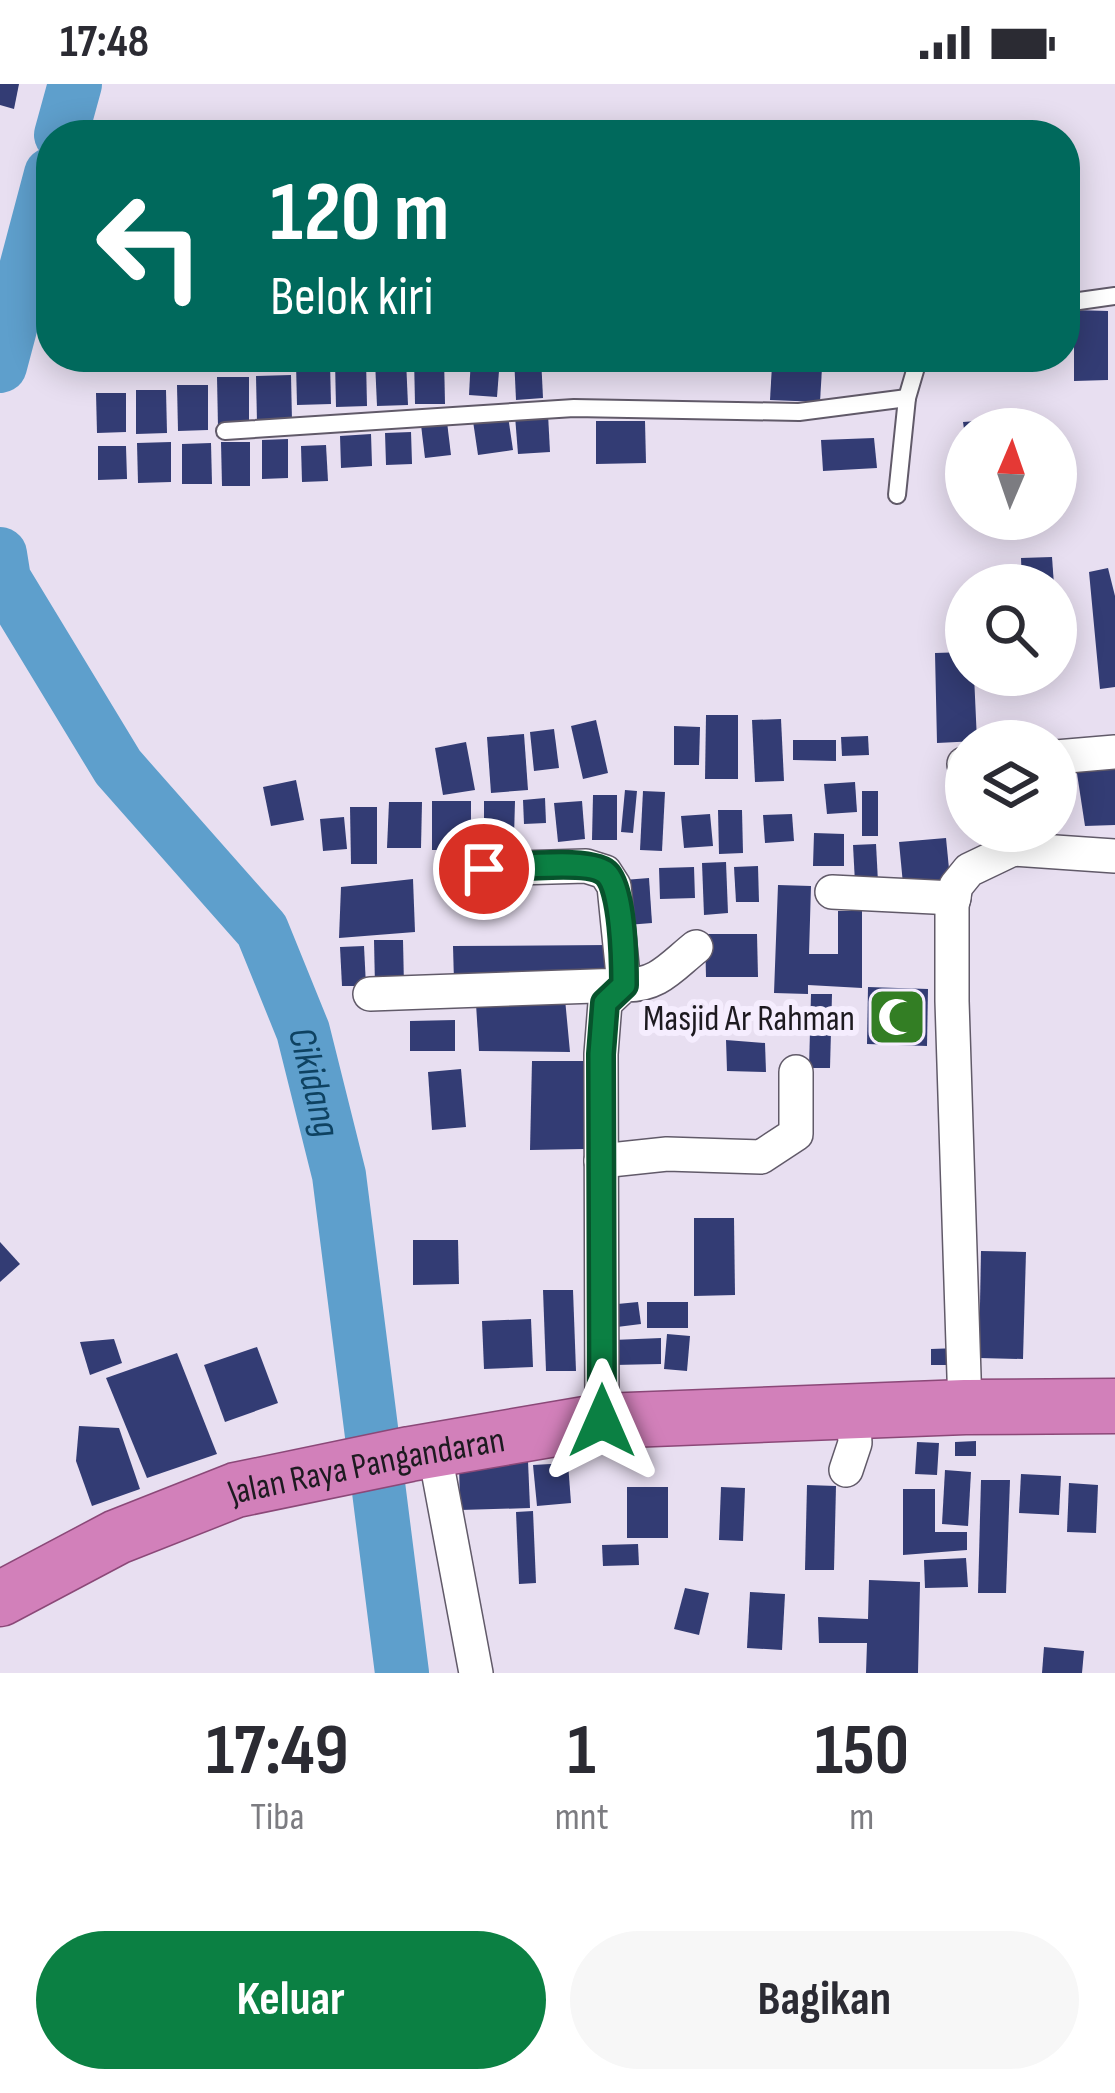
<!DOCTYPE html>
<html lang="id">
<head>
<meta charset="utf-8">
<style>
	:root { --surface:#fff; --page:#f7f7f7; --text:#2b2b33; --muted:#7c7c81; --accent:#0b8043 }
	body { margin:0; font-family:"Sofia Sans Condensed",sans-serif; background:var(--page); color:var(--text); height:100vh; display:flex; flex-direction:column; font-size:45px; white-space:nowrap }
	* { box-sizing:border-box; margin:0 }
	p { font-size:39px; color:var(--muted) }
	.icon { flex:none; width:66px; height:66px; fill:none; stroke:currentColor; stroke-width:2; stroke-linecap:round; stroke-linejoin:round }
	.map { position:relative; height:1589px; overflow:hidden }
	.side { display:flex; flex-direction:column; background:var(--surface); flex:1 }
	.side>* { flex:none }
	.top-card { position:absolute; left:36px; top:36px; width:1044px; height:252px; border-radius:48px; box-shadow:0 6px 30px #0003; background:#00695c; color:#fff; overflow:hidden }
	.needle { width:78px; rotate:2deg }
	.tools { position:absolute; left:945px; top:324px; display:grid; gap:24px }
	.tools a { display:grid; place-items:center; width:132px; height:132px; border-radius:50%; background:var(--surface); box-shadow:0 6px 30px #0003; font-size:60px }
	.pin { position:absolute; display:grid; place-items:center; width:102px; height:102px; color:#fff; margin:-51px; border:6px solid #fff; border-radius:50%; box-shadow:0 3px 12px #0007 }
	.me { position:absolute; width:132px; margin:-66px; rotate:0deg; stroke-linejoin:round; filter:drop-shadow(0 0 9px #0008) }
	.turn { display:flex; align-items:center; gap:42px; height:252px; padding:0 36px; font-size:54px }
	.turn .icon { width:156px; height:156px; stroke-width:2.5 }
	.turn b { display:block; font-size:84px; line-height:102px }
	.eta { display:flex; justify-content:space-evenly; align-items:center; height:204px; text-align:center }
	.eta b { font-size:72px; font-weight:700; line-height:84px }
	.action { display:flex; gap:24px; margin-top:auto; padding:24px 36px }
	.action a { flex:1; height:138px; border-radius:72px; background:var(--accent); color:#fff; font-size:48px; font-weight:700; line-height:138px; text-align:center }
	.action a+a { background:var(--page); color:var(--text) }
	.status { display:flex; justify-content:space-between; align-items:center; height:84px; padding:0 60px; background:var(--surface); direction:ltr }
	.status svg { height:33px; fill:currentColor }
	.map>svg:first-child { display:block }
</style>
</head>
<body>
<div class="status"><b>17:48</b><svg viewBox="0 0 49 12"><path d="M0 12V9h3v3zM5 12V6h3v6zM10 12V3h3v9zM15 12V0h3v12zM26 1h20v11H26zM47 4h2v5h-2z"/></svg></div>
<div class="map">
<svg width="1115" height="1589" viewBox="0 0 1115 1589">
	<rect width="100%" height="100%" fill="#e8dff1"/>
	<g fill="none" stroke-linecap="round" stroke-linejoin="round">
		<!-- river -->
		<g stroke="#5e9fcc" stroke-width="54">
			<polyline points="61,51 75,0"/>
			<polyline points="0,282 51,90"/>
			<path id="s1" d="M0,470l4,25 114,188 144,163 41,101 36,144 63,498"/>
		</g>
	</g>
	<!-- building -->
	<g fill="#333c74">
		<polygon points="0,0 19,0 14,25 0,21"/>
		<polygon points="1065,130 1076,130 1075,168 1065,168"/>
		<polygon points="1074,226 1108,227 1108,296 1074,297"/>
		<polygon points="414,273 444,273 445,320 415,320"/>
		<polygon points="471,273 500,274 497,313 469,311"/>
		<polygon points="514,273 541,273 543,314 516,316"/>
		<polygon points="366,276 367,322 336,323 335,277"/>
		<polygon points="406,276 408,321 377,322 375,277"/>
		<polygon points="330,278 331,320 297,321 296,279"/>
		<polygon points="772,281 822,284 820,318 770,316"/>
		<polygon points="291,291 292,338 257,339 256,292"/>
		<polygon points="217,293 249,293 249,342 218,343"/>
		<polygon points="177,301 208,301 208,346 178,347"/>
		<polygon points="136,306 166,306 167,349 136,350"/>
		<polygon points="96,309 126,309 126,348 97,349"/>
		<polygon points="548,330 550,368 518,370 515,332"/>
		<polygon points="508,332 513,366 478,371 473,337"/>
		<polygon points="1031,333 1032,345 964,345 963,338"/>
		<polygon points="596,337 645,337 646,379 596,380"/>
		<polygon points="447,338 451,371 425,374 421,341"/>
		<polygon points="411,348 412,380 386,381 385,349"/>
		<polygon points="371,350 372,382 341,384 340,352"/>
		<polygon points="874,354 877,384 823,387 821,356"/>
		<polygon points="288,355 288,394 262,395 262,356"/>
		<polygon points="171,358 171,398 138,399 137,359"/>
		<polygon points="221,358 250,358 250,402 222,402"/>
		<polygon points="211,359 212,400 182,400 182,360"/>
		<polygon points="326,361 328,397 302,398 301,362"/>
		<polygon points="98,362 126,362 127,395 98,396"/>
		<polygon points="1052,473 1054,501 1022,501 1021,474"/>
		<polygon points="1108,484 1115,512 1115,603 1100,605 1089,488"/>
		<polygon points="966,568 966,591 974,591 977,657 937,659 935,569"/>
		<polygon points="706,631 738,631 738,695 705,695"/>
		<polygon points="781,635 784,697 755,698 752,636"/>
		<polygon points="596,636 608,689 583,695 571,642"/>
		<polygon points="674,642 700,643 699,681 674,681"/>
		<polygon points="554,645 559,684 534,687 530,648"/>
		<polygon points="524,650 528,706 491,709 487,653"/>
		<polygon points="868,652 869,671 842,672 841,653"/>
		<polygon points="793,656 836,656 836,677 793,676"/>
		<polygon points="466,658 475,706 443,711 435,664"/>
		<polygon points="1076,683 1115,685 1115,741 1085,742"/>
		<polygon points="296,696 304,736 271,742 263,703"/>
		<polygon points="855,698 857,728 827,730 824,700"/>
		<polygon points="625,706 637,707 633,749 621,748"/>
		<polygon points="643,707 665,708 662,767 640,766"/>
		<rect x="862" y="707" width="16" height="45"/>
		<polygon points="593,711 617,711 617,756 592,756"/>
		<polygon points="545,714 546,739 524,740 523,716"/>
		<rect x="432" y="717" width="39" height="49"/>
		<polygon points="484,717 515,717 514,753 484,753"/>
		<polygon points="582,717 585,755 558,758 554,719"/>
		<polygon points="389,718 422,718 421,764 387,764"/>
		<polygon points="350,723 377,723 377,780 351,780"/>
		<polygon points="718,726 742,726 743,769 719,770"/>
		<polygon points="710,730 713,762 684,764 681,732"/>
		<polygon points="792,730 794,757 765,759 763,731"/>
		<polygon points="344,733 347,765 323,767 320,735"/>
		<polygon points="814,749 844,750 844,782 813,782"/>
		<polygon points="946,754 950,795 903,800 899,758"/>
		<polygon points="876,760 878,798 855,799 853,761"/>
		<polygon points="726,778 728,829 704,831 702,779"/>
		<polygon points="758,782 759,818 736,818 734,783"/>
		<polygon points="694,783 695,814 660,815 659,784"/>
		<polygon points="649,794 652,839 627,841 624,796"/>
		<polygon points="413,795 415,848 339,854 341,803"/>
		<polygon points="778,801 811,802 809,870 838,870 838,827 862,827 862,904 808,901 808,910 774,909"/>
		<polygon points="705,850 757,850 758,893 706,893"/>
		<polygon points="374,856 403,856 404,902 375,903"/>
		<polygon points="609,861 609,896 454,898 453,862"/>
		<polygon points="364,862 366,902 342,902 340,863"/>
		<polygon points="868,903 928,905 927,962 867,960"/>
		<polygon points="811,910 832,910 830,984 809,984"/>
		<polygon points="565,915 570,968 479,967 476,920"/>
		<polygon points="455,936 455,967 410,967 410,937"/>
		<polygon points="726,956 765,959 766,988 727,987"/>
		<polygon points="532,977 584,977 584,1065 530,1066"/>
		<polygon points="461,985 466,1043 432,1046 428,988"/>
		<polygon points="694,1134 734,1134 735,1211 694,1212"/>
		<polygon points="413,1156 458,1156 459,1200 413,1201"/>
		<polygon points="0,1158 20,1180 0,1198"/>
		<polygon points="981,1167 1026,1168 1023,1275 979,1274"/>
		<polygon points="543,1206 573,1206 576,1287 546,1287"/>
		<polygon points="638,1218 641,1240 609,1244 607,1221"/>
		<rect x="647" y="1218" width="41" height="26"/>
		<polygon points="531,1235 533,1283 484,1285 482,1237"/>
		<polygon points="667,1250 690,1252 687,1287 664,1285"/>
		<polygon points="661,1254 661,1280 614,1281 613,1256"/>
		<polygon points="114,1255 122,1279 90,1291 80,1258"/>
		<polygon points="257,1263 278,1319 225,1338 204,1281"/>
		<polygon points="959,1264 960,1281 931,1281 931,1265"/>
		<polygon points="177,1269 217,1370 147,1394 106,1294"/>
		<polygon points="79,1342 119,1344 140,1405 92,1422 76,1377"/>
		<polygon points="976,1357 976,1372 955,1372 955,1358"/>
		<polygon points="917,1358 939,1359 937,1391 915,1390"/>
		<polygon points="528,1377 530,1424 460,1426 459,1378"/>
		<polygon points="568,1379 571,1419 537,1422 533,1381"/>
		<polygon points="945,1386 971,1388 968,1442 942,1440"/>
		<polygon points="1021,1390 1061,1392 1059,1431 1019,1429"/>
		<polygon points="981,1396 1010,1396 1006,1509 978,1509"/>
		<polygon points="1069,1399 1098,1401 1096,1449 1067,1448"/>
		<polygon points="807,1401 836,1402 834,1486 805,1486"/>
		<rect x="627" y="1403" width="41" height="51"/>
		<polygon points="721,1403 745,1404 743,1457 719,1456"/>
		<polygon points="903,1405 935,1405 935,1448 967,1448 967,1466 903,1471"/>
		<polygon points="533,1427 536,1499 519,1500 516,1428"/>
		<polygon points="638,1460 639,1481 603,1482 602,1461"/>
		<polygon points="966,1474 968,1503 925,1504 924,1476"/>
		<polygon points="869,1496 920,1498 918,1589 866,1589 867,1559 819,1559 818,1533 868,1535"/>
		<polygon points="685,1504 709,1509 699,1551 674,1545"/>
		<polygon points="750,1508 785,1510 782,1566 747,1564"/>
		<polygon points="1044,1563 1084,1567 1082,1589 1042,1589"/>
	</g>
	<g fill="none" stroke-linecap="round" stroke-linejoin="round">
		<!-- service casing -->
		<g stroke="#615a69" stroke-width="20">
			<g id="service">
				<polyline points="1065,219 1115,212"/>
				<polyline points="225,347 574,324 799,328 907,314"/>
				<polyline points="897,411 907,314 919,273"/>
			</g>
		</g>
		<!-- minor casing -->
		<g stroke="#615a69" stroke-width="36">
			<g id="minor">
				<polyline points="1056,673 1115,668"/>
				<polyline points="964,680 966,680"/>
				<polyline points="832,808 954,814"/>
				<polyline points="370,910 624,901 614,802 605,788 586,782 484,785"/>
				<polyline points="601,1077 667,1070 761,1073 796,1050 796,988"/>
				<polyline points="965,1323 952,917 952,822 956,802 969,786 1013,765 1115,772"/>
				<path d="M602,1337l-1,-367 4,-51 19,-18c34,1 47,-18 72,-38"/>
				<polyline points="434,1365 476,1589"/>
				<polyline points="846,1386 855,1359 853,1326"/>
			</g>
		</g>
		<!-- trunk casing -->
		<g stroke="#8b4878" stroke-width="57">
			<g id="trunk">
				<path id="s2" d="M0,1515l117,-62 119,-47 174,-36 192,-33 363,-14 150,-1"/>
			</g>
		</g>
		<!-- service -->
		<use href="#service" stroke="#fff" stroke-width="16"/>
		<!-- minor -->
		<use href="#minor" stroke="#fff" stroke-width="33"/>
		<!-- trunk -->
		<use href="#trunk" stroke="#d280ba" stroke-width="54"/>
	</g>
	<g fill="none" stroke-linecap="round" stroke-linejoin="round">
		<!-- route casing -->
		<g stroke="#07532c" stroke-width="30">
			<path id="route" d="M484,785c25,-1 105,-11 122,4 17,15 18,89 18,112l-19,18 -4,51 1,367"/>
		</g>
		<!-- route -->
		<use href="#route" stroke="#0b8043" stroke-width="21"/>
	</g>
	<!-- icons -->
	<defs>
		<g id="mosque-square" transform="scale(3)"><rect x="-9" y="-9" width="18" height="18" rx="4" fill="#337e24" stroke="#f5edfe"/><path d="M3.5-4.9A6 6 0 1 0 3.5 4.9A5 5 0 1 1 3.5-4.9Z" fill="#fff"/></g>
	</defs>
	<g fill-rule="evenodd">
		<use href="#mosque-square" x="897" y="933"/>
	</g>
	<g text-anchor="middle" stroke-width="12" stroke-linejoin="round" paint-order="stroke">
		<!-- poi labels -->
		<g font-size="36" fill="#1d1a20" stroke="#f5edfe" text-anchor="end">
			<text x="855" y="946">Masjid Ar Rahman</text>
		</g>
		<!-- street labels -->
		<g font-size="36" fill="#1d1a20" stroke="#f5edfe">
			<text dy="13" stroke="none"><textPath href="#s2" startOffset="393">Jalan Raya Pangandaran</textPath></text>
		</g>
		<!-- water labels -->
		<g font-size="39" font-style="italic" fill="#0e4261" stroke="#f5edfe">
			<text dy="14" stroke="none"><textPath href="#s1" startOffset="624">Cikidang</textPath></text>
		</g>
	</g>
</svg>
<div class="tools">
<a><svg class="needle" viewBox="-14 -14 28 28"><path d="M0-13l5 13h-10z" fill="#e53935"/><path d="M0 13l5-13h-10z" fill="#7c7c81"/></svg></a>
<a><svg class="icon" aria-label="search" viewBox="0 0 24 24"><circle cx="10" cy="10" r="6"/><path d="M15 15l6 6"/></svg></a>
<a><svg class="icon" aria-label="layers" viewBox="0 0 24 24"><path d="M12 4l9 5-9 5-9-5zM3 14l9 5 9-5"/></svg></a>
</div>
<div class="pin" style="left:484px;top:785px;background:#d93025"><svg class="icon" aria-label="arrive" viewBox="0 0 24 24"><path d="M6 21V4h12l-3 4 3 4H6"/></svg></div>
<svg class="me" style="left:602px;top:1337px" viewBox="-20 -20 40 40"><path d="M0-17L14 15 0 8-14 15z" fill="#0b8043" stroke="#fff" stroke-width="4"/></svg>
<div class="top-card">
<div class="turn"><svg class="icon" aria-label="left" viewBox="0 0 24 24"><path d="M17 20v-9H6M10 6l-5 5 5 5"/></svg><div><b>120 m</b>Belok kiri</div></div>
</div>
</div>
<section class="side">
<div class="eta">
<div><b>17:49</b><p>Tiba</p></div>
<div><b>1</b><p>mnt</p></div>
<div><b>150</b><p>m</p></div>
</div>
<div class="action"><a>Keluar</a><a>Bagikan</a></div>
</section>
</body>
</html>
